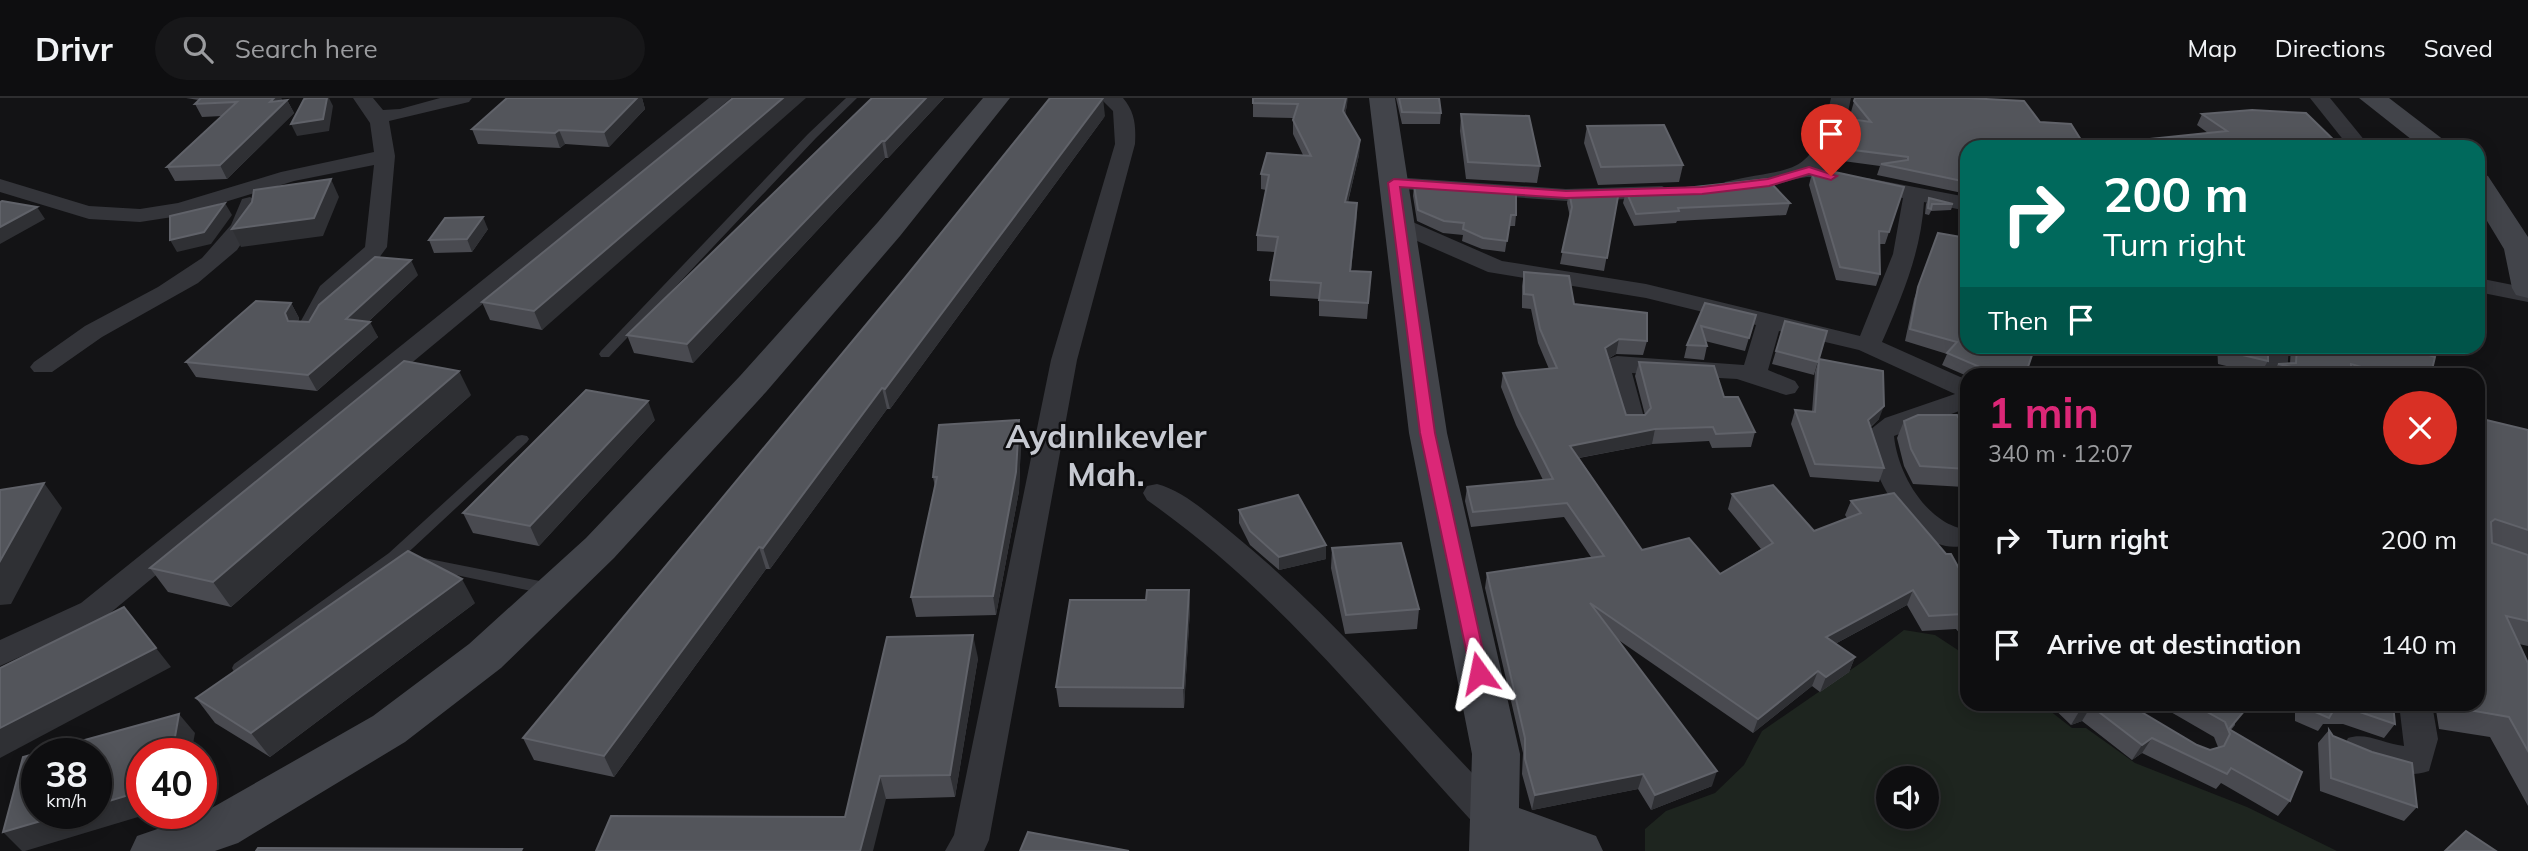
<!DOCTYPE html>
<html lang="en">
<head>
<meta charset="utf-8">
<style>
	:root { --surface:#0e0e10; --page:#171719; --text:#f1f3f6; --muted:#9b9c9f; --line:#2e2e30; --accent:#db2777 }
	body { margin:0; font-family:Mulish,sans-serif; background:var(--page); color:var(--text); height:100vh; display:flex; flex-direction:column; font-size:26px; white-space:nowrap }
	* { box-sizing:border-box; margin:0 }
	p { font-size:23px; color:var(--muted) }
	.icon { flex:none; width:38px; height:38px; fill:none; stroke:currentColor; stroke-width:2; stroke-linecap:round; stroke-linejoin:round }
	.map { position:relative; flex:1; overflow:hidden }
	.sheet { position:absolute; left:1960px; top:270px; width:525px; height:343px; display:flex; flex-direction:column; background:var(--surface); border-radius:21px; box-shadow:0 4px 18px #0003,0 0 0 2px var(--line) }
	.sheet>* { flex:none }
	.hud { position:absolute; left:1960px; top:42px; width:525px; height:214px; border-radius:21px; box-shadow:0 4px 18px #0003,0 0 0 2px var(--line); background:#00695c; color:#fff; overflow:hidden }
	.buttons { position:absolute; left:1876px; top:668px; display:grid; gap:14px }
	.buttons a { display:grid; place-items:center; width:63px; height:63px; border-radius:50%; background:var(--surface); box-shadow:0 4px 18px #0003,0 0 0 2px var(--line); font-size:35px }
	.speed { position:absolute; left:21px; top:640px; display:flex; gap:14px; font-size:35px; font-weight:700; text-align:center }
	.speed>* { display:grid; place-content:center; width:91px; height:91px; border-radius:50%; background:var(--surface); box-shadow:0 4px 18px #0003,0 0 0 2px var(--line); line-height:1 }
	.speed small { font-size:18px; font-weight:400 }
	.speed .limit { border:10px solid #d22; background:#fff; color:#111 }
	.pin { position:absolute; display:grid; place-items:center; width:60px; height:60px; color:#fff; margin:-72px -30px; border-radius:50% 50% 50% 0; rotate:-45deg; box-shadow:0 0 7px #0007 }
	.pin .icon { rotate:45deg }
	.me { position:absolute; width:77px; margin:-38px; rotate:348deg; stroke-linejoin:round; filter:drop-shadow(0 0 5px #0008) }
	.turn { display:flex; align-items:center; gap:24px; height:147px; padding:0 28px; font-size:32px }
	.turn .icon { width:91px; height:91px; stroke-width:2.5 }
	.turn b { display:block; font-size:49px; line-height:60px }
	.then { display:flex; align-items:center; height:66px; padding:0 28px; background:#0003; gap:14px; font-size:26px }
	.round { display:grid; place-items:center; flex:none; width:74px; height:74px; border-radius:37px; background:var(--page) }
	.overview { display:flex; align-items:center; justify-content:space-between; height:119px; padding:0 28px }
	h1 { font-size:42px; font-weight:700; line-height:52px; color:var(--accent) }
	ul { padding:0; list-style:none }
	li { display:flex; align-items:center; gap:21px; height:105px; padding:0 28px }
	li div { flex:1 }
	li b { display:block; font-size:26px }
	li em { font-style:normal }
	header { display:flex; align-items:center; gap:42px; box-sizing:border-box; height:98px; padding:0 35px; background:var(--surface); border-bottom:2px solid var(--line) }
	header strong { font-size:33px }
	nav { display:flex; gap:38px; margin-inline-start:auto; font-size:24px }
	.search { width:490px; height:63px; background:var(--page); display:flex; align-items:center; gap:18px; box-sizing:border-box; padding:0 24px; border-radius:38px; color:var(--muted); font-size:26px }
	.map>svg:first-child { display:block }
</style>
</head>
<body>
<header>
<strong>Drivr</strong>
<div class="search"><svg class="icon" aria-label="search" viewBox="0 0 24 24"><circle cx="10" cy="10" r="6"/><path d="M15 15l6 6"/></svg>Search here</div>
<nav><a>Map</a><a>Directions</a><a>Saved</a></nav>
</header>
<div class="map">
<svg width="2528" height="753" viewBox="0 0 2528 753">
	<rect width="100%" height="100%" fill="#131315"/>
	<!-- green -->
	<path fill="#1e251f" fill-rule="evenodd" d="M1904,532l31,5 32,21v48h74l31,24h14l49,35 112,44 90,44h-692v-22l21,-18 49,-18 29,-28 18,-34 103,-71zM1888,681h39v38h-39z"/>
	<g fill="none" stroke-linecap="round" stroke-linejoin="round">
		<!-- lane -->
		<g fill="#34353a" fill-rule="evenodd">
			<polygon points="846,0 857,0 816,40 609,259 601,259 599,256 601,253 808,36"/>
			<polygon points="522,337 527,338 529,341 527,344 399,463 246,574 240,576 234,574 232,570 234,566 389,455 517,338"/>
			<polygon points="419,459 550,485 555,487 558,491 555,495 550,497 414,468 411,464 414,460"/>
		</g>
		<!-- street -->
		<g fill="#34353a" fill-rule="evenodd">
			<polygon points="353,0 373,0 383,12 400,11 440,0 472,0 469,4 389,23 395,58 387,149 376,164 336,198 317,237 299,237 296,232 320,188 365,149 374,67 294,83 179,118 140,124 89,121 0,94 0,81 89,108 140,111 178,105 281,74 374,54 370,25"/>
			<polygon points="709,0 731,0 103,521 0,568 0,542 81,505"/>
			<path d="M1100,0h23c12,14 13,28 12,46l-58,216 -88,480 -5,11h-39l9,-16 97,-475 64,-216 -2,-33z"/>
			<path d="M1831,0h20l-8,37 -21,32 12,4 4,4 -4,4c-10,3 -17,-3 -27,-2 -27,3 -54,21 -82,15l-3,-5 3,-5c71,-17 87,-1 106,-84z"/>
			<polygon points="2310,0 2330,0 2370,49 2349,49"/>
			<polygon points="1394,79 1566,91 1662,88 1673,94 1662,100 1566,103 1386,90 1383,85"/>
			<path d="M1867,80l100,19v14l-43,-9c-3,50 -22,95 -42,140l85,38v28l-73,28c3,31 22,67 48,84 8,6 17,7 25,12l-1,13c-51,15 -96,-70 -100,-112l19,-15 70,-24 -96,-44 -80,-19 -11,39 27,11 4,6 -4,6 -9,2 -49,-16 -105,-6 13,48 -4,6 -9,2 -9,-2 -19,-63 4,-5 9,-3 127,9 12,-40 -110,-27 -158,-26 -96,-42 -3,-5 3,-5h16l94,41 144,23 214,52 33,-82 10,-56 -44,-9 -3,-5 3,-5z"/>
			<polygon points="250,99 261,106 253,128 237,152 198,185 102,239 52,274 34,274 30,269 34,264 85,228 158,189 202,160 231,127 242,101"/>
			<polygon points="2478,180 2528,190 2528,204 2478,194"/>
			<polygon points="2263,248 2289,248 2287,276 2263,276"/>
			<path d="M1157,386c27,7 54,32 75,49 101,82 184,184 275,276l5,11 -5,11 -13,4 -13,-4c-110,-118 -200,-237 -334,-331l-4,-7 4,-7z"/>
			<path d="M2399,606h33l6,35 -9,32c-28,9 -55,-3 -81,-13l-5,-10 5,-10c19,-6 36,6 56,8z"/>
		</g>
		<!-- secondary -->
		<g fill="#42444a" fill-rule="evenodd">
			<polygon points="983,0 1010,0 900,138 766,294 614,460 501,570 405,644 238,745 215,753 130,753 137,738 201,716 373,618 469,546 586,440 740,278 878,124"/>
			<polygon points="1369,0 1395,0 1447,335 1520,656 1519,710 1596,738 1603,753 1469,753 1472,656 1409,335"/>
			<polygon points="2359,0 2389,0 2453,49 2421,49"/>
			<polygon points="2478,75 2488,78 2528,139 2528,200 2516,197 2512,190 2504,151 2478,108"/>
		</g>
	</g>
	<!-- wall -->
	<g fill="#494a50">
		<polygon points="186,0 281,0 282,2 287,2 294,15 227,81 175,83 167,69 222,18 202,19 195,6 199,2"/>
		<polygon points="507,0 642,0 645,11 609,49 565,46 560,50 478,46 472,31"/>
		<polygon points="733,0 542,232 490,222 482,204"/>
		<polygon points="872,0 944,0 888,60 885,60 693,265 634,255 627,237"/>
		<polygon points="1396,0 1439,0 1441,15 1440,26 1402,26"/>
		<polygon points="1855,0 2040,24 2083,45 2111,45 2208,35 2197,27 2202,16 2341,49 1967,49 1967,96 1877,77 1880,68 1843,63 1841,45 1844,33 1857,22 1851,14"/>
		<polygon points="1253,5 1347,7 1345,16 1360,42 1359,57 1348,104 1357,105 1351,173 1371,174 1367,221 1319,218 1319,201 1270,198 1270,182 1275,154 1257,153 1257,137 1266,92 1261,91 1261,76 1303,57 1293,36 1293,20 1253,19"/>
		<polygon points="1461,16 1540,68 1537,85 1466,81 1460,33"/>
		<polygon points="1105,18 890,311 887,311 770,471 766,471 614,679 534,662 523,640"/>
		<polygon points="1587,28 1683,67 1679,84 1598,87 1584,45"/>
		<polygon points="1812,75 1904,89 1885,146 1880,146 1880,176 1876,188 1836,182 1809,87"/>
		<polygon points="1414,87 1516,117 1515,128 1509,128 1505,154 1482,151 1462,143 1463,137 1443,135 1417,123 1413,98"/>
		<polygon points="1569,93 1619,93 1604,173 1560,166 1570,119 1567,105"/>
		<polygon points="1626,93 1790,105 1786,117 1677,123 1676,125 1634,128 1623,105"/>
		<polygon points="1929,100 1953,106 1951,112 1931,113 1929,117 1925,116 1926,106"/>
		<polygon points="488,131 472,154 434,155 429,142"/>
		<polygon points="1938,135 2028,269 2046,276 1967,276 1967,278 1942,267 1947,256 1905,243 1914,201"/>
		<polygon points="1524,174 1574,206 1647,243 1643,257 1616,256 1608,261 1626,317 1645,317 1635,278 1639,264 1724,299 1755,334 1751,349 1712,350 1709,343 1652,346 1579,360 1642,452 1720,476 1761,451 1728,411 1732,396 1814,433 1847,420 1845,417 1851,403 1967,485 1967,544 1956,531 1922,533 1907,507 1835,546 1855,559 1849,574 1820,594 1812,588 1753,635 1617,541 1712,688 1651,712 1638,691 1532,712 1522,676 1523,655 1485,490 1487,475 1591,459 1564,419 1471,429 1465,403 1467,389 1543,382 1516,327 1501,289 1503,275 1549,271 1538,245 1531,211 1522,210 1522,188"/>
		<polygon points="418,177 368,224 378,239 317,293 196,279 186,264 291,205 299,220 298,224 309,224"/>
		<polygon points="1705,205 1756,217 1745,253 1705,243 1707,248 1704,262 1684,260 1687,247"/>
		<polygon points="1785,223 1827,233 1814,277 1772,266"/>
		<polygon points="2217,248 2268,248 2268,263 2260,276 2218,266"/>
		<polygon points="2291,248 2401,248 2431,276 2272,276 2278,266 2290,266"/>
		<polygon points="1819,261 1879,321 1871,329 1884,370 1879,384 1810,379 1791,326 1795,312 1812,314 1815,274"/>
		<polygon points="471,297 231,509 168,494 150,470"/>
		<polygon points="2478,320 2528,332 2528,548 2519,546 2528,565 2528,708 2490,639 2439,631 2435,606 2478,606"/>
		<polygon points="655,322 539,448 473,435 463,415"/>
		<polygon points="1904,323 1967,335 1967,416 1965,416 1964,389 1913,386 1904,368 1897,340"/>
		<polygon points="1021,341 1019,393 996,517 916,519 911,499 935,389 933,379"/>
		<polygon points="1239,412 1326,461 1279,472 1250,447 1239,425"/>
		<polygon points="1332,450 1419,511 1417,531 1345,536 1331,470"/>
		<polygon points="1189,492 1190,511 1184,610 1059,609 1056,589 1146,502"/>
		<polygon points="475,505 270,659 215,625 196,600"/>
		<polygon points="978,560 955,699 886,701 845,719"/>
		<polygon points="2049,606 2128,606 2197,647 2210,652 2218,649 2214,639 2157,606 2234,606 2235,627 2231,632 2290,703 2278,718 2221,685 2216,691 2142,655 2132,662 2082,623 2071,627"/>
		<polygon points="2295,606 2393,606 2395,626 2384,640 2343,626 2323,626 2318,633 2295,623"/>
		<polygon points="2329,632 2333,638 2417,709 2404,723 2320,693 2318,645"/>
	</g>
	<!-- shaded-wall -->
	<g fill="#2f3034">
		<polygon points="264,0 281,0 284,5 287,2 294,15 227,81 220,67"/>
		<polygon points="327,0 329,0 333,8 329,33 297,38 291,26"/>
		<polygon points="637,0 642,0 645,11 609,49 604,34"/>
		<polygon points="783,0 806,0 542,232 534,213"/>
		<polygon points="926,0 944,0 888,60 885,43"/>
		<polygon points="1103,0 1105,18 890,311 885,291"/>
		<polygon points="1346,0 1348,0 1347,7 1343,28 1343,13"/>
		<polygon points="559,32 565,46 560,50 555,35"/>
		<polygon points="1360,42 1359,57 1344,119 1345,104"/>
		<polygon points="882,43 885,60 693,265 687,246"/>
		<polygon points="331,81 339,99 323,138 241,149 232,131"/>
		<polygon points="225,105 232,117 211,146 177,154 170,142"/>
		<polygon points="1357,105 1357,120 1349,189 1350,173"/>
		<polygon points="37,109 45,121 0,146 0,129"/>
		<polygon points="483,119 488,131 472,154 467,141"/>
		<polygon points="411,162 418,177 354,237 346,221"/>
		<polygon points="291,205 299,220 294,231 288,223 285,215"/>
		<polygon points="370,224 378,239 317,293 308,277"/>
		<polygon points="1619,241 1616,256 1602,264 1605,250"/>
		<polygon points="459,273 471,297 231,509 213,484"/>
		<polygon points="882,290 887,311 770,471 763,450"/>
		<polygon points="648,303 655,322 539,448 530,428"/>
		<polygon points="1884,308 1879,321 1863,335 1868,322"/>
		<polygon points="1019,322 1021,341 1019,393 996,517 993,498"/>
		<polygon points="1655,331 1652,346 1567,362 1570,348"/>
		<polygon points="44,385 62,410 11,506 0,507 0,463"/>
		<polygon points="1326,447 1326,461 1279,472 1279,459"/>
		<polygon points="759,449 766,471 614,679 604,658"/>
		<polygon points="462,481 475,505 270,659 251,635"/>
		<polygon points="1189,492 1190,511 1184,610 1183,590"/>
		<polygon points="1913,492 1907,507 1820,554 1826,539"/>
		<polygon points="973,537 978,560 955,699 950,677"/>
		<polygon points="156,550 171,569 0,660 0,630"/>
		<polygon points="1855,559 1849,574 1820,594 1826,579"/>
		<polygon points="1818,573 1812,588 1753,635 1758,621"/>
		<polygon points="2091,608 2082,623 2071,627 2080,612"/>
		<polygon points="179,616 195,635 191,656 172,656"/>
		<polygon points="2152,640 2142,655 2132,662 2142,647"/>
		<polygon points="1717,673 1712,688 1651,712 1655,697"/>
		<polygon points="1643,676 1638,691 1532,712 1535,697"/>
		<polygon points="880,678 886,701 873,753 860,753"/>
		<polygon points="142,693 142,716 148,716 25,753 22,753 3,734 65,716 96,716 96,707"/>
	</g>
	<!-- building -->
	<g fill="#53555b" stroke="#606269" stroke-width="2">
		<polygon points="201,0 274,0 270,4 287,2 220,67 167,69 237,4 195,6"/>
		<polygon points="308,0 327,0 323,21 291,26 304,1"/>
		<polygon points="507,0 637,0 604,34 559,32 555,35 472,31"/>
		<polygon points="733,0 783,0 534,213 482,204"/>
		<polygon points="872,0 926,0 885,43 882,43 687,246 627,237"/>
		<polygon points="1050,0 1103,0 885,291 882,290 763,450 759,449 604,658 523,640 904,181"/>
		<polygon points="1253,0 1346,0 1343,13 1360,42 1345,104 1357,105 1350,173 1371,174 1368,205 1319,202 1321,185 1270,182 1278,139 1257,137 1269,77 1261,76 1267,55 1311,58 1293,22 1298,6 1253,5"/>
		<polygon points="1399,0 1439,0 1441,15 1402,14"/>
		<polygon points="1855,0 1967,0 2024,3 2040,24 2071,26 2083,45 2111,45 2227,33 2202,16 2252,12 2306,15 2341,49 1967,49 1967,84 1881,66 1908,62 1908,59 1846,51 1844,33 1850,21 1871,24 1854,3"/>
		<polygon points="1461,16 1529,18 1540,68 1468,64"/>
		<polygon points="1664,27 1683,67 1601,69 1587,28"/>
		<polygon points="1830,73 1904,89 1889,134 1879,133 1880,176 1840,169 1812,75"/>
		<polygon points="331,81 314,120 232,131 252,104 254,92"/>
		<polygon points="1767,81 1790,105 1678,110 1679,113 1636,116 1626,93 1658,93"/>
		<polygon points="1414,87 1516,91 1516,117 1511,117 1507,143 1483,140 1463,131 1464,125 1444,123 1418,112"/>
		<polygon points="1569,93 1619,93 1607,160 1562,154 1572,109"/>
		<polygon points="1929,100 1953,106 1932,106 1931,111 1928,110"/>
		<polygon points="2,103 37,109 0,129 0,104"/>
		<polygon points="225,105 204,134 170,142 170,118"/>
		<polygon points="483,119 467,141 429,142 445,120"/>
		<polygon points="1938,135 1967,140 1967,248 2035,248 2028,269 2046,276 1996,276 1947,255 1957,244 1910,231 1918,189"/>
		<polygon points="375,159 411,162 346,221 370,224 308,277 186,264 256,203 291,205 285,215 288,223 309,224 319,207"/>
		<polygon points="1524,174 1569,178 1574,206 1647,215 1647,243 1619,241 1605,250 1626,317 1645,317 1651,310 1639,264 1714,268 1724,299 1738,299 1755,334 1716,336 1713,329 1655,331 1570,348 1642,452 1689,440 1720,476 1773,445 1732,396 1773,387 1814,433 1861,415 1851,403 1894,395 1946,456 1951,456 1967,485 1967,521 1963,516 1929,518 1913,492 1826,539 1855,559 1826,579 1818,573 1758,621 1590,505 1717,673 1655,697 1643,676 1535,697 1525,661 1525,640 1487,475 1604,458 1567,405 1473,414 1467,389 1553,381 1518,312 1503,275 1557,270 1540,231 1533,197 1524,196"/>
		<polygon points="1705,205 1756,217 1749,240 1701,228 1707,248 1687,247"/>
		<polygon points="1785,223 1827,233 1818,264 1776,253"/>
		<polygon points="2225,248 2268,248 2268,263 2225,253"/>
		<polygon points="2297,248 2401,248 2435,259 2431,276 2386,276 2351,266 2351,276 2301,276 2301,271 2278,266 2296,265"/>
		<polygon points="1819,261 1883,273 1884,308 1868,322 1884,370 1815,366 1795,312 1815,314"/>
		<polygon points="404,263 459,273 213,484 150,470"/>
		<polygon points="586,292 648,303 530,428 463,415"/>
		<polygon points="1918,317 1957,317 1967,335 1967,371 1920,368 1911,351 1904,323"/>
		<polygon points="2478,320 2528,332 2528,432 2495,421 2491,424 2492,445 2528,457 2528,523 2506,518 2528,565 2528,653 2509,619 2457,610 2456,606 2478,606"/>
		<polygon points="1019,322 1016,374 993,498 911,499 937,379 933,379 939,327"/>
		<polygon points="44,385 0,463 0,392"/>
		<polygon points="1298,397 1326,447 1279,459 1250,433 1239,412"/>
		<polygon points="1401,445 1419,511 1346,517 1332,450"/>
		<polygon points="408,453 462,481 251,635 196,600"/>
		<polygon points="1147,492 1189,492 1183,590 1056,589 1070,502 1146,502"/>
		<polygon points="124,509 156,550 0,630 0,570"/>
		<polygon points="973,537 950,677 880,678 860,753 596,753 611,718 845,719 887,539"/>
		<polygon points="2073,606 2128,606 2197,647 2210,652 2224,648 2230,636 2225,624 2193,606 2234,606 2245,612 2229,631 2302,674 2290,703 2231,670 2227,676 2152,640 2142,647 2091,608 2080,612"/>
		<polygon points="2305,606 2393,606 2395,626 2354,612 2333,613 2329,620 2306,610"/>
		<polygon points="179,616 172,656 142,656 142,693 96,707 96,656 37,656 37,716 65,716 3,734 23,659"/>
		<polygon points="2329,632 2333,638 2372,654 2412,665 2417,709 2331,680"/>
		<polygon points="2466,733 2496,753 2445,753"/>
		<polygon points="1028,734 1129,753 1020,753"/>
		<polygon points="258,750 522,751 521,753 256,753"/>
	</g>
	<!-- route -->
	<polygon fill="#db2777" stroke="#8e194d" stroke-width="2" points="1809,69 1837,78 1831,82 1809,76 1769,88 1702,96 1566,100 1400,89 1435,335 1488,575 1485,580 1472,580 1420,335 1388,85 1394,81 1566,93 1702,89 1768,81"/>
	<g text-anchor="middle" stroke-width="5" stroke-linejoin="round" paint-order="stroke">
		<!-- district labels -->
		<g font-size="33" font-weight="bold" fill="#c6c9d1" stroke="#0e0e10">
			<text x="1106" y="350">Aydınlıkevler<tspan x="1106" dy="38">Mah.</tspan></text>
		</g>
	</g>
</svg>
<div class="buttons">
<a><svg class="icon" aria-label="sound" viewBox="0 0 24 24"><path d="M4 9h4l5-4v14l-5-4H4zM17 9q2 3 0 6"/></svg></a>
</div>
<div class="speed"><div>38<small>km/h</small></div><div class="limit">40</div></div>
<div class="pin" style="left:1831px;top:78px;background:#d93025"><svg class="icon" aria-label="arrive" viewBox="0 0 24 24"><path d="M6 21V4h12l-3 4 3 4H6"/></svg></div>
<svg class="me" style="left:1479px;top:575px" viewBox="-20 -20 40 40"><path d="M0-17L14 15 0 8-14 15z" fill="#db2777" stroke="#fff" stroke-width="4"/></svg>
<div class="hud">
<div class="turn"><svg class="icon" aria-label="right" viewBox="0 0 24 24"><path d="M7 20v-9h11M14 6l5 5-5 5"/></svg><div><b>200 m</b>Turn right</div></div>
<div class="then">Then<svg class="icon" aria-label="arrive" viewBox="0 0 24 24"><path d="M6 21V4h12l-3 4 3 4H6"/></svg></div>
</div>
<section class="sheet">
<div class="overview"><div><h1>1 min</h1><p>340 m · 12:07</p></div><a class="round" style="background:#d93025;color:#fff"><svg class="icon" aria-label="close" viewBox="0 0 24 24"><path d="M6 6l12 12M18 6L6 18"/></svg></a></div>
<ul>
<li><svg class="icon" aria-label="right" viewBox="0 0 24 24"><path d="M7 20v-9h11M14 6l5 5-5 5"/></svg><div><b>Turn right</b></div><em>200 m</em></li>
<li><svg class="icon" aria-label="arrive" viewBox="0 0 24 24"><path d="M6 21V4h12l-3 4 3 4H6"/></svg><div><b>Arrive at destination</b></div><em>140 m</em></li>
</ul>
</section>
</div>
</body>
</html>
